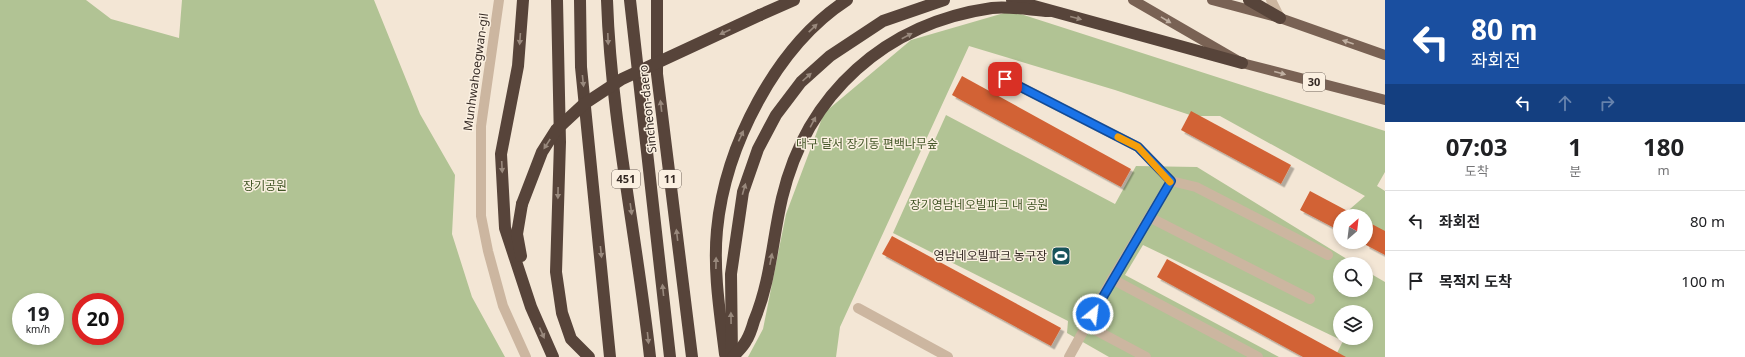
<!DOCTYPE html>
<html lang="ko">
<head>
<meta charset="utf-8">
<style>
	:root { --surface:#fff; --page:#f6f6f6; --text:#202124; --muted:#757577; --line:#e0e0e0 }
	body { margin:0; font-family:"Noto Sans","Noto Sans KR",sans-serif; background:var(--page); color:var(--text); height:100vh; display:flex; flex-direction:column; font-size:15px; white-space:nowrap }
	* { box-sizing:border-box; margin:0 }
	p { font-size:13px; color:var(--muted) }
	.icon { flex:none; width:22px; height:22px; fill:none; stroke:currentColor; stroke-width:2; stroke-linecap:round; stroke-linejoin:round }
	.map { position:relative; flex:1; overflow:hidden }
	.side { display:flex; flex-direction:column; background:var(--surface); width:360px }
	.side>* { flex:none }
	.banner { background:#1a4fa0; color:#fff; overflow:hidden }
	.needle { width:26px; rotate:28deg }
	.fabs { position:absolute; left:1333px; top:209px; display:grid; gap:8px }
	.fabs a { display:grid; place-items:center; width:40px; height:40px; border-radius:50%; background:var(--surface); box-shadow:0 2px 6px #0003; font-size:20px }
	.speed { position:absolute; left:12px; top:293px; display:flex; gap:8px; font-size:20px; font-weight:700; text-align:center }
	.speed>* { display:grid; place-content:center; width:52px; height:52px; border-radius:50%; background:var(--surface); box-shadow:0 2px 6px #0003; line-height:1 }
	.speed small { font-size:10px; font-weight:400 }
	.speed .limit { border:6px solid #d22; background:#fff; color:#111 }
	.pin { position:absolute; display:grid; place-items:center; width:34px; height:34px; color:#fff; margin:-17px; border-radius:8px; box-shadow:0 2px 6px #0006 }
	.me { position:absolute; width:44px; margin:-22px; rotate:29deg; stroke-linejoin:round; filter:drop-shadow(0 0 3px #0008) }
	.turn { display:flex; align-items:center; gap:14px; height:84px; padding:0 20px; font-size:18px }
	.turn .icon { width:52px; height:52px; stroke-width:2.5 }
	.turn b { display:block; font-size:28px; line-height:34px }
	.lanes { display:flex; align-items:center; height:38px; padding:0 20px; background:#0003; justify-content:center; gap:20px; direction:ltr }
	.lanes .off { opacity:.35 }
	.eta { display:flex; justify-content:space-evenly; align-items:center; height:68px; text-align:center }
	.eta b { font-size:24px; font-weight:700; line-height:28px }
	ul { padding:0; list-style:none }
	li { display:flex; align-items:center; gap:12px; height:60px; padding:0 20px; border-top:1px solid var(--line) }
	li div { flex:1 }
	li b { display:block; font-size:15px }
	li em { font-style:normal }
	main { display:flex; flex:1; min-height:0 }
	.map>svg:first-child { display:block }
</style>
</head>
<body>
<main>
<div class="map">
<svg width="1385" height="357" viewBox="0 0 1385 357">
	<defs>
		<filter id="shadow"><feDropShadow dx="3.5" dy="3.5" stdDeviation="0" flood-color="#0004"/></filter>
	</defs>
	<rect width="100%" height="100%" fill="#f3e6d5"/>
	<!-- green -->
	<g fill="#b1c394" fill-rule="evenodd">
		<path d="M0,0h86l25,19 68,19 3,-38h192l46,114 35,61 -3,59 20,63 33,60h-505zM21,302h34v34h-34zM81,302h34v34h-34z"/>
		<polygon points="1011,11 1385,131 1385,172 1377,186 1385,191 1385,240 1366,229 1366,216 1343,215 1365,196 1220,116 1193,116 1115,90 969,46 840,327 836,357 748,357 763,329 786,214 824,113 911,40"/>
		<path d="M946,115l169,89 21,-38 61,1 158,97h-15v26h26v-19l19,11v75h-50l8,-16 -200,-96 -18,30 154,82h-170l-42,-24 1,-12 -175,-88zM1340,312h26v26h-26z"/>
	</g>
	<!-- building -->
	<g fill="#d26234" filter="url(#shadow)">
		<polygon points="962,76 1131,169 1121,187 952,95"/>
		<polygon points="1191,111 1291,165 1281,184 1181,130"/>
		<polygon points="1310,191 1357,216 1340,216 1340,231 1300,210"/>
		<polygon points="1366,221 1385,231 1385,255 1366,245"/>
		<polygon points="892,236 1061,328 1051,346 882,254"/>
		<polygon points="1167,259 1346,357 1303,357 1157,277"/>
	</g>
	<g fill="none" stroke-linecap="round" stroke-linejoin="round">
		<!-- minor -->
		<g stroke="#ccb6a0" stroke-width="10">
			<polyline points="499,0 481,126 481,216 488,251 503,306 526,357"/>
			<polyline points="1271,0 1280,18"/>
			<polyline points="1005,79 1138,147 1171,181 1196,187 1328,255"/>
			<polyline points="1149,217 1310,299"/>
			<polyline points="1112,279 1171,181"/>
			<polyline points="858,308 948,357"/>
			<polyline points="1086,325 1146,357"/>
			<polyline points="1069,357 1112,279 1258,357"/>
		</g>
		<!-- major -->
		<g stroke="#796254" stroke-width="10">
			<polyline points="1133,0 1242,63 1385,100"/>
			<polyline points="1212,0 1280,18 1385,55"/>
		</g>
		<!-- highway -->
		<g stroke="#57443a" stroke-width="12">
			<polyline points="523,0 518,66 501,154 505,228 531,307 553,357"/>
			<polyline points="557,0 560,142 556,272 562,313 571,339 589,357"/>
			<polyline points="580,0 581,67 610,357"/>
			<path d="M607,0c4,119 30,238 43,357"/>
			<polyline points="630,0 670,357"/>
			<polyline points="657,0 657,74 692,357"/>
			<polyline points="1012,0 1242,63"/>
			<polyline points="1249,0 1280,18"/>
			<polyline points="760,15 794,0"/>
			<polyline points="521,256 517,234 522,204"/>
			<path d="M725,354c-5,-41 -12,-83 -8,-124 8,-84 59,-184 130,-230"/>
			<polyline points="732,357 731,274 743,192 758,149 776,115 801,82 830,56 883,21 944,0"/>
			<path d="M733,357c4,-5 10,-10 13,-16 4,-6 6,-13 8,-20 17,-41 18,-80 28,-123 25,-105 104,-175 210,-190 18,-2 39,2 57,3"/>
		</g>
		<!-- highway-bridge -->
		<polyline stroke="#57443a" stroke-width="12" points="522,204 542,152 556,130 584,104 622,79 760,15"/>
	</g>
	<!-- one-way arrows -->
	<defs><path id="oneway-solid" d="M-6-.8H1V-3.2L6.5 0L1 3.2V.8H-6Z"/></defs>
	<g fill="#99897d">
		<use href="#oneway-solid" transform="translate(1076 18) rotate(15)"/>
		<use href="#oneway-solid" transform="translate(813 28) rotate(-44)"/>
		<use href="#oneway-solid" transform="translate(725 32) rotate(155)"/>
		<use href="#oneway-solid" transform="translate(907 36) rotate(-28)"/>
		<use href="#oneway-solid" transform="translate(520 39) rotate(94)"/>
		<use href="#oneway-solid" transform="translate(608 39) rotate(88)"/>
		<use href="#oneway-solid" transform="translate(807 77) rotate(-42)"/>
		<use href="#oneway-solid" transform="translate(583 81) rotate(84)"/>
		<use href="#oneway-solid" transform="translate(661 106) rotate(-97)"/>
		<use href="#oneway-solid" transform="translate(813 122) rotate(-62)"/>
		<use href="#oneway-solid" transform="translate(741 136) rotate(-65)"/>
		<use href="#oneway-solid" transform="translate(547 144) rotate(123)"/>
		<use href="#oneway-solid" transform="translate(502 167) rotate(87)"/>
		<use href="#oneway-solid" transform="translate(744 189) rotate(-74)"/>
		<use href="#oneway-solid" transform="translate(558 193) rotate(91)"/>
		<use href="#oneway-solid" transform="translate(631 209) rotate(82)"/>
		<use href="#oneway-solid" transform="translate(677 235) rotate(-97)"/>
		<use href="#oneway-solid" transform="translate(601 252) rotate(84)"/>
		<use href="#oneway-solid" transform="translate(771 259) rotate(-79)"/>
		<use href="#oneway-solid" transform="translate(716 263) rotate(-89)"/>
		<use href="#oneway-solid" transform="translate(663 290) rotate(-96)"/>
		<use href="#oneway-solid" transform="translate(731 318) rotate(-91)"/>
		<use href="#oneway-solid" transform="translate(542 333) rotate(66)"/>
		<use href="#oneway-solid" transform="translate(648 338) rotate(84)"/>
	</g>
	<g fill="#c0b0a2">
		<use href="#oneway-solid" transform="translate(1166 20) rotate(31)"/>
		<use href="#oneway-solid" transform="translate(1348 42) rotate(-161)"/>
		<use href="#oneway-solid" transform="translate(1280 73) rotate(15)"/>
	</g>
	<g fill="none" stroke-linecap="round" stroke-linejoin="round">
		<!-- route casing -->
		<g stroke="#114b97" stroke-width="10">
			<polyline id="route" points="1005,79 1138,147 1171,181 1093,314"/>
		</g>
		<!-- route -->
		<use href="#route" stroke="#1a73e8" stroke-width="7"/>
		<!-- slow -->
		<polyline stroke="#f59e0b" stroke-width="7" points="1118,137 1138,147 1170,182"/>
	</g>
	<!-- icons -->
	<defs>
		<g id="stadium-square" transform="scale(1)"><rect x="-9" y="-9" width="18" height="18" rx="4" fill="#16525a" stroke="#fbf0e1"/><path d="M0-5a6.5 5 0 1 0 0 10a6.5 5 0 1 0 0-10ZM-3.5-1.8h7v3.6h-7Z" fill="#fff"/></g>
	</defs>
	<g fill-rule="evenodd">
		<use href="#stadium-square" x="1061" y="256"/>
	</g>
	<g text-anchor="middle" stroke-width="3" stroke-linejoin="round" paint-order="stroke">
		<!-- shield labels -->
		<g fill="#fbf0e1" stroke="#70655d" stroke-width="1">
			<rect x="1303" y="73" width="22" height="18" rx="3"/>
			<rect x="612" y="170" width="28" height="18" rx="3"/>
			<rect x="659" y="170" width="22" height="18" rx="3"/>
		</g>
		<g font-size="11" font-weight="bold" fill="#352a24">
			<text x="1314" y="86">30</text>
			<text x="626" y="183">451</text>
			<text x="670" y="183">11</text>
		</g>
		<!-- street labels -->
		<g font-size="12" fill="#352a24" stroke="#fbf0e1">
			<text transform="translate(476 72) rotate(-82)" y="4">Munhwahoegwan-gil</text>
			<text transform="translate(648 109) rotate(-96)" y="4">Sincheon-daero</text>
		</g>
		<!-- park labels -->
		<g font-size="12" fill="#425526" stroke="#fbf0e1">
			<text x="867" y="148">대구 달서 장기동 편백나무숲</text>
			<text x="265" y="190">장기공원</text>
			<text x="979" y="209">장기영남네오빌파크 내 공원</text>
		</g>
		<!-- poi labels -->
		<g font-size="12" fill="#352a24" stroke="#fbf0e1" text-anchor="end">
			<text x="1047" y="260">영남네오빌파크 농구장</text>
		</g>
	</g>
</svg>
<div class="fabs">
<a><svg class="needle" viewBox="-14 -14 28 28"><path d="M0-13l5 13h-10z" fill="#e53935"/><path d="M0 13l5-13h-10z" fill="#757577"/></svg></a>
<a><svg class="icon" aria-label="search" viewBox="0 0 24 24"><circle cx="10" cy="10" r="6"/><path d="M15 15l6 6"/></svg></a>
<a><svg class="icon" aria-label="layers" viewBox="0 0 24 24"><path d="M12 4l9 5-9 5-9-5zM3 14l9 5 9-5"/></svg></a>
</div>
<div class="speed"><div>19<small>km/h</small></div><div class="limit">20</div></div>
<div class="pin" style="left:1005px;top:79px;background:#d93025"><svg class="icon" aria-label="arrive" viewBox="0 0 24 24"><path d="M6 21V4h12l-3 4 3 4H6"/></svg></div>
<svg class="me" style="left:1093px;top:314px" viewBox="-20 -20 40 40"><circle r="17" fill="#1a73e8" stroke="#fff" stroke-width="3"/><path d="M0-11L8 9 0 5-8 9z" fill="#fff"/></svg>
</div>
<section class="side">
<div class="banner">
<div class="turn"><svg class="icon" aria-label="left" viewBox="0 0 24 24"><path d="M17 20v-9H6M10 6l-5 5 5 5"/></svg><div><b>80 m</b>좌회전</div></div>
<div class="lanes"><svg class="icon" aria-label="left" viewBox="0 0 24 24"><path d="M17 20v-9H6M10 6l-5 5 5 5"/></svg><svg class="icon off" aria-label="ahead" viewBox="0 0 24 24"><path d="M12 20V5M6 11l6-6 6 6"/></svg><svg class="icon off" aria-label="right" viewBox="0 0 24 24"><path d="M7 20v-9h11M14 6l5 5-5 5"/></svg></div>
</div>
<div class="eta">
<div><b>07:03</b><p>도착</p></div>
<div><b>1</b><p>분</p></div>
<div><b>180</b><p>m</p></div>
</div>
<ul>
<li><svg class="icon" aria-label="left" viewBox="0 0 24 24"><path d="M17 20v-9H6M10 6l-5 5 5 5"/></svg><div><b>좌회전</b></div><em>80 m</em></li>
<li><svg class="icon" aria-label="arrive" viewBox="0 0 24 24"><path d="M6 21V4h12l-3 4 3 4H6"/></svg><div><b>목적지 도착</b></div><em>100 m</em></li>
</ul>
</section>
</main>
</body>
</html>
